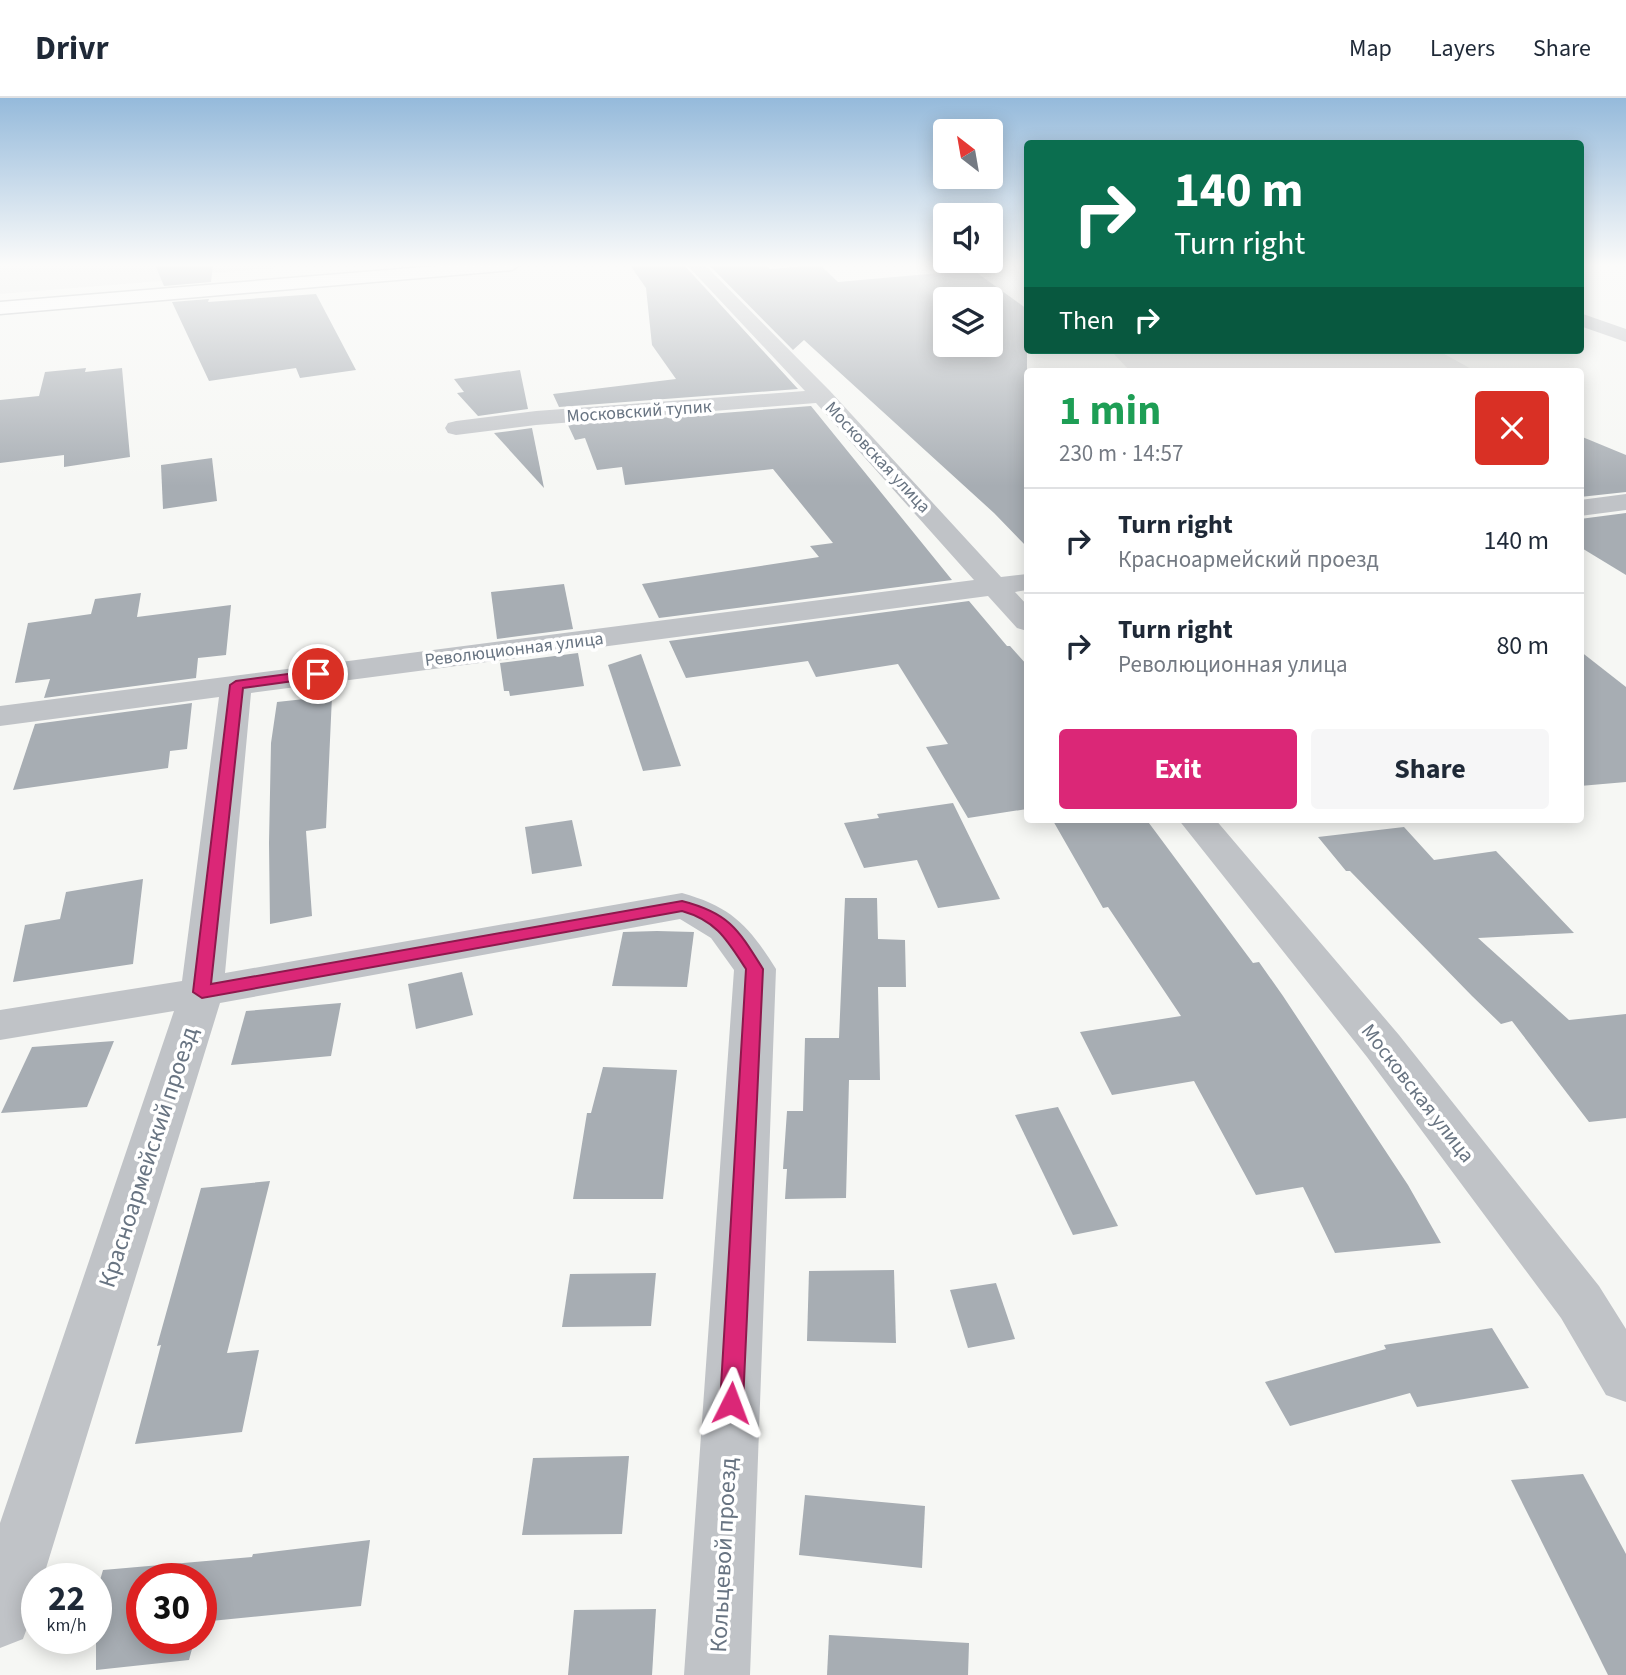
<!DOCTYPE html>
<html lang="en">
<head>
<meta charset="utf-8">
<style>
	:root { --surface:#fff; --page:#f6f6f7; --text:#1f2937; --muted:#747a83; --line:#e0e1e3; --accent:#db2777 }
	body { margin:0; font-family:"Source Sans 3",sans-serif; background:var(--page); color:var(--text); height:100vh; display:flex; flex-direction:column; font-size:26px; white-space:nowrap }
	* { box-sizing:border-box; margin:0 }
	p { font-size:23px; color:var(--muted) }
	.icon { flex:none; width:38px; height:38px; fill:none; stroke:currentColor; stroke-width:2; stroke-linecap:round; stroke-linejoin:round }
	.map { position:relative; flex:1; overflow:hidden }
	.panel { position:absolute; left:1024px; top:270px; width:560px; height:455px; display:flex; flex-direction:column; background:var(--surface); border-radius:7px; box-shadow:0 4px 18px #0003 }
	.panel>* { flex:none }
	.hud { position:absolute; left:1024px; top:42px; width:560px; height:214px; border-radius:7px; box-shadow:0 4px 18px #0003; background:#0b6e4f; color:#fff; overflow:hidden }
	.needle { width:46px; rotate:329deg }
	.buttons { position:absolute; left:933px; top:21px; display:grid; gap:14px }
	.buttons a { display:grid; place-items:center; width:70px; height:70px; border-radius:7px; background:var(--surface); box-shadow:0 4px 18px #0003; font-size:35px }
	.speed { position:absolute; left:21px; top:1465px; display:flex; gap:14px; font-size:35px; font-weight:700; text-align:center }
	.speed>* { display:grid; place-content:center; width:91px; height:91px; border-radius:50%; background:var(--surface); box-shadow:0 4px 18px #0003; line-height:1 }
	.speed small { font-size:18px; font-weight:400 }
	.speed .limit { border:10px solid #d22; background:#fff; color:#111 }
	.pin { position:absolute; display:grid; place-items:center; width:60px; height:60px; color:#fff; margin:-30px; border:4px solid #fff; border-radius:50%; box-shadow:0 2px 7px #0007 }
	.me { position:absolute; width:77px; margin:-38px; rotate:3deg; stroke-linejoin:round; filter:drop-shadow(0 0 5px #0008) }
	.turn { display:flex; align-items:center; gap:24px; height:147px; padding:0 35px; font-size:32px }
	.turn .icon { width:91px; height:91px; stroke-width:2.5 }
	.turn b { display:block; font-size:49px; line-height:60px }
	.then { display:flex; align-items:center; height:66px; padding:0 35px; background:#0003; gap:14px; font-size:26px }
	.round { display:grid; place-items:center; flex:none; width:74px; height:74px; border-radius:7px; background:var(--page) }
	.overview { display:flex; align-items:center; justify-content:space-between; height:119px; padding:0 35px }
	h1 { font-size:42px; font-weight:700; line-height:52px; color:#1e9e55 }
	.cta { display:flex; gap:14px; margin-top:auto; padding:14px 35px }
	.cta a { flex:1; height:80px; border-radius:7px; background:var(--accent); color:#fff; font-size:28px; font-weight:700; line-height:80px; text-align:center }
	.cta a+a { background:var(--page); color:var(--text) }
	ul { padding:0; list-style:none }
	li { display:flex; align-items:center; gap:21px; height:105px; padding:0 35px; border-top:2px solid var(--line) }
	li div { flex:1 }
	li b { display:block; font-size:26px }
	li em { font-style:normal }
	header { display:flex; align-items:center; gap:42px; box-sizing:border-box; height:98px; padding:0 35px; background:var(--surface); border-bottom:2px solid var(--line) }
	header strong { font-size:33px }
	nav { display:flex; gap:38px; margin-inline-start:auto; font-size:24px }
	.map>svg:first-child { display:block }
</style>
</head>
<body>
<header>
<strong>Drivr</strong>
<nav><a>Map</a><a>Layers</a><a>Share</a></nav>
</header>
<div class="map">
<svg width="1626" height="1577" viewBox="0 0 1626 1577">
	<rect width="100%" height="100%" fill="#f6f7f4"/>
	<!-- built -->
	<g fill="#e7e8e7">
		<polygon points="0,167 276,167 276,170 212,175 211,179 0,196"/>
		<polygon points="1110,252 1437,252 1475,273 1130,273"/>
	</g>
	<!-- building -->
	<g fill="#a7adb3" fill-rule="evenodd">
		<polygon points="155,167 213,167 211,184 164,188"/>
		<polygon points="630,167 684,167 798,291 559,309 553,296 676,281 652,247 646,190"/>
		<path d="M709,167h58l3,4 50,-4 18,17 135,-12 54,39v238l-33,-34 -190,-173 -11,10zM945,201h45v46h-45z"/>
		<polygon points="316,196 356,272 300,280 296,270 209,283 172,204 209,201 208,204"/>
		<polygon points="86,270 85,274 122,270 130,359 64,369 64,357 0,365 0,302 39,298 45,274"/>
		<polygon points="520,272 528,311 478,318 457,295 464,294 454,281"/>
		<polygon points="811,308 952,482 659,520 642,486 819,459 810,448 833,445 773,371 625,387 622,369 597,372 585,340 575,342 568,327"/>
		<polygon points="532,330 544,390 494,335"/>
		<polygon points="1580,338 1626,357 1626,394 1580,399"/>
		<polygon points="212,360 217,403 163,411 161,367"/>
		<polygon points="1626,415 1626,477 1580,449 1580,421"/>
		<polygon points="564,486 573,531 497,541 491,494"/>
		<polygon points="141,495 137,519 231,507 226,557 198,560 196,580 44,600 50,581 15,585 28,525 91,516 95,501"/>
		<polygon points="969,503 1007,548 1010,548 1027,567 1027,711 968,720 926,649 948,646 898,566 816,579 808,563 686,580 669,543"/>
		<polygon points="1580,553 1626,589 1626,684 1580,688"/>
		<polygon points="578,555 584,588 510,598 509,593 504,593 500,565"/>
		<polygon points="641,556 681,668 643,673 608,567"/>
		<polygon points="332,598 326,730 306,733 312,818 270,826 269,745 271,645 277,604"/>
		<polygon points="192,605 187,651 170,653 168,670 13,692 35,626"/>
		<polygon points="953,705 1000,801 938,810 917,762 864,770 844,725 879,720 877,716"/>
		<polygon points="1052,721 1146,721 1253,865 1259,864 1283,898 1408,1087 1441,1145 1335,1155 1303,1089 1256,1097 1194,983 1112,997 1080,934 1181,918 1108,809 1103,810"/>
		<polygon points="572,722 582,768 532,776 525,729"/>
		<polygon points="1404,729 1434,762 1496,753 1574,835 1478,840 1569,922 1626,916 1626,1020 1589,1024 1512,923 1501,926 1472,898 1350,773 1346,773 1318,739"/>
		<polygon points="143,781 133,866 13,884 25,827 60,821 66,794"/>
		<polygon points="845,800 877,800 878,841 905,842 906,889 878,889 880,982 849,982 846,1100 785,1101 787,1071 783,1071 787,1013 803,1013 805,940 839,940"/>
		<polygon points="657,833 694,834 687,889 612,888 623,834"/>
		<polygon points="462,874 473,917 416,931 408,886"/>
		<polygon points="341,905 331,958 231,967 246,913"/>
		<polygon points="114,943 87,1009 1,1015 32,949"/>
		<polygon points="603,969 677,972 663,1101 573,1101 587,1015 591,1015"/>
		<polygon points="1058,1009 1118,1128 1073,1137 1015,1017"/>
		<polygon points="270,1083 227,1255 259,1252 242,1334 135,1346 161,1247 157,1248 201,1090"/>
		<polygon points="894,1172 896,1245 807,1243 809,1173"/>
		<polygon points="656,1175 651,1228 562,1229 570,1176"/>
		<polygon points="996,1185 1015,1241 968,1250 950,1192"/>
		<polygon points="1492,1230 1529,1290 1417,1309 1410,1295 1290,1328 1265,1284 1386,1251 1384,1247"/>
		<polygon points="629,1358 622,1436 522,1437 533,1360"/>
		<polygon points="1583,1376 1626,1456 1626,1577 1608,1577 1511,1382"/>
		<polygon points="805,1397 925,1408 922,1470 799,1457"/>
		<polygon points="370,1442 361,1508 201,1524 201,1480 142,1480 142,1540 195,1540 189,1562 96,1572 96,1496 103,1472 252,1459 253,1456"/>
		<polygon points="656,1511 652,1577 568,1577 574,1512"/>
		<polygon points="829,1537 969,1545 968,1577 827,1577"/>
	</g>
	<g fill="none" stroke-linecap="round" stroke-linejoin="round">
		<!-- major casing -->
		<g stroke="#b2b5b9" stroke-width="3">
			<polygon id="major" points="449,167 520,167 512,172 0,216 0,204"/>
		</g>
		<!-- minor -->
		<g fill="#c0c3c7" fill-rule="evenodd">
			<path d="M687,167h18l125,126 171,186 26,-3v16l-12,2 12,13v26l-10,-3 -29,-32 -737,97 -26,280 457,-80c50,14 67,33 94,76l-26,706h-66l50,-705 -23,-32 -31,-19 -460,84 -177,575h-6c0,23 -6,40 -14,61l-23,9v-125l174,-512 -174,29v-30l182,-29 37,-284 -219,29v-20l974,-126 -158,-177 -280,22 -80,10 -8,-2 -3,-5 3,-5 8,-2 80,-10 269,-20z"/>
			<polygon points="1580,215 1626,231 1626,244 1580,228"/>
			<polygon points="1626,396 1626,412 1580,418 1580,402"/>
			<polygon points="1178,721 1215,721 1399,937 1599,1188 1626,1231 1626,1304 1606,1297 1561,1220 1367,959"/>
		</g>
		<!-- major -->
		<use href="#major" fill="#fff" fill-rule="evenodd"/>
	</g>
	<!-- sky -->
	<linearGradient id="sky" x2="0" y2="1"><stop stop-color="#95badb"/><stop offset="0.43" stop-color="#fbfbfa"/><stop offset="1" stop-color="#fbfbfa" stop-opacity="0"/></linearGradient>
	<rect width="1626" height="388" fill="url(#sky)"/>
	<!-- route -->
	<path fill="#db2777" stroke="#8e194d" stroke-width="2" d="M318,572l6,4 -2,3 -79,11 -32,296 471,-83c47,12 56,28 81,68l-20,434 -3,8 -9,3 -8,-3 -3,-8 26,-434c-19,-29 -29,-48 -64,-58l-480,87 -9,-6 37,-307 6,-4z"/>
	<g text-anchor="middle" stroke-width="7" stroke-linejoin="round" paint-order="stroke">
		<!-- far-street labels -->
		<g font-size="18" fill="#687482" stroke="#fff">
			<text transform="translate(639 313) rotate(-4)" y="6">Московский тупик</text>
			<text transform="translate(878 359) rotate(47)" y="6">Московская улица</text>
			<text transform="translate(514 551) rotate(-7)" y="6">Революционная улица</text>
		</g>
		<!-- street labels -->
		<g font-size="21" fill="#687482" stroke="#fff">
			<text transform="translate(1418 995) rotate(52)" y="7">Московская улица</text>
		</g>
		<!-- near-street labels -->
		<g font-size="24" fill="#687482" stroke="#fff">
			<text transform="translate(148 1059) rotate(-72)" y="8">Красноармейский проезд</text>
			<text transform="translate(723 1457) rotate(-87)" y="8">Кольцевой проезд</text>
		</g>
	</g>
</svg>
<div class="buttons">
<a><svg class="needle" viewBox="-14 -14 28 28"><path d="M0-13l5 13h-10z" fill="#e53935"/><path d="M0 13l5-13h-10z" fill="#747a83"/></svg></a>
<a><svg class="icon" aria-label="sound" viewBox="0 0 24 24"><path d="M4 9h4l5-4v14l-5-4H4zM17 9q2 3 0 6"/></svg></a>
<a><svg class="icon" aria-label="layers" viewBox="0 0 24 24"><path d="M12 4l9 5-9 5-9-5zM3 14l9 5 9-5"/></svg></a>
</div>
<div class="speed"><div>22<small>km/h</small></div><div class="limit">30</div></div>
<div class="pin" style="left:318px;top:576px;background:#d93025"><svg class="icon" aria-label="arrive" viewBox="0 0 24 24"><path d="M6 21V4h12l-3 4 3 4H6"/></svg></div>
<svg class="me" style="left:731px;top:1305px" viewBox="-20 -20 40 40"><path d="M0-17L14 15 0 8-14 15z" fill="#db2777" stroke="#fff" stroke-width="4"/></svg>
<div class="hud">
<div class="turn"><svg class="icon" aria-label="right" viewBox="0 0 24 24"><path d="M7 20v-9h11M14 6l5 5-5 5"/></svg><div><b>140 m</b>Turn right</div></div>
<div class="then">Then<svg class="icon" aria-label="right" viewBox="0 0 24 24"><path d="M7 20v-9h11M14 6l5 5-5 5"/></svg></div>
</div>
<section class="panel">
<div class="overview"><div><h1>1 min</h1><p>230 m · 14:57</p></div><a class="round" style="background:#d93025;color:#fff"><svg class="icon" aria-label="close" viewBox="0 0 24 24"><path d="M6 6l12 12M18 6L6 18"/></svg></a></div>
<ul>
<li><svg class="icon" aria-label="right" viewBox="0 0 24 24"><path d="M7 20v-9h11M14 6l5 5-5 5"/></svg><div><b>Turn right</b><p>Красноармейский проезд</p></div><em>140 m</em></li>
<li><svg class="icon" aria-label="right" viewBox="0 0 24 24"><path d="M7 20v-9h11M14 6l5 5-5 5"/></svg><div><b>Turn right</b><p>Революционная улица</p></div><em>80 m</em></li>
</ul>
<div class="cta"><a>Exit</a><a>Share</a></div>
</section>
</div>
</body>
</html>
